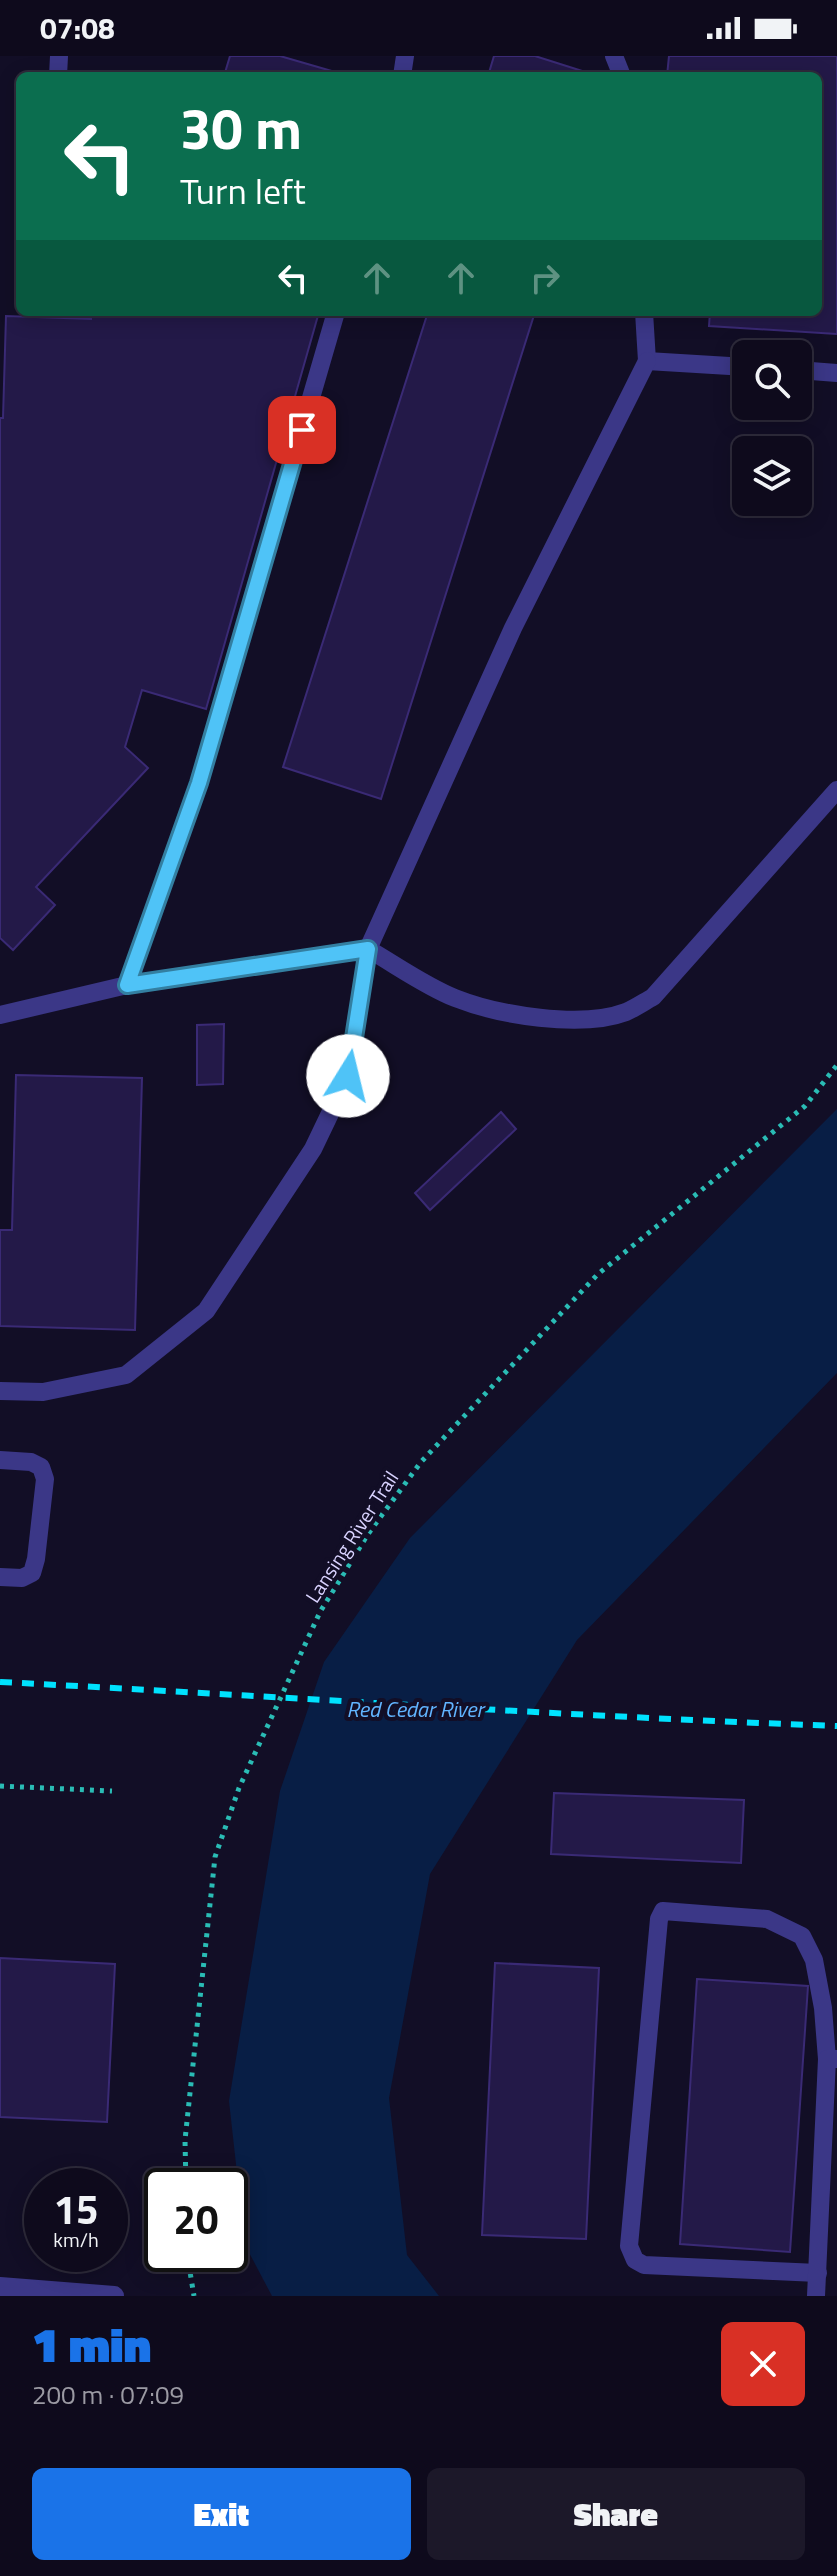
<!DOCTYPE html>
<html lang="en">
<head>
<meta charset="utf-8">
<style>
	:root { --surface:#0e0a1c; --page:#1c1829; --text:#f1f3f6; --muted:#9b9aa3; --line:#2e2b3b; --accent:#1a73e8 }
	body { margin:0; font-family:"Titillium Web",sans-serif; background:var(--page); color:var(--text); height:100vh; display:flex; flex-direction:column; font-size:30px; white-space:nowrap }
	* { box-sizing:border-box; margin:0 }
	p { font-size:26px; color:var(--muted) }
	.icon { flex:none; width:44px; height:44px; fill:none; stroke:currentColor; stroke-width:2; stroke-linecap:round; stroke-linejoin:round }
	.map { position:relative; height:2240px; overflow:hidden }
	.panel { display:flex; flex-direction:column; background:var(--surface); flex:1 }
	.panel>* { flex:none }
	.top-card { position:absolute; left:16px; top:16px; width:806px; height:244px; border-radius:12px; box-shadow:0 4px 20px #0003,0 0 0 2px var(--line); background:#0b6e4f; color:#fff; overflow:hidden }
	.tools { position:absolute; left:732px; top:284px; display:grid; gap:16px }
	.tools a { display:grid; place-items:center; width:80px; height:80px; border-radius:12px; background:var(--surface); box-shadow:0 4px 20px #0003,0 0 0 2px var(--line); font-size:40px }
	.speed { position:absolute; left:24px; top:2112px; display:flex; gap:16px; font-size:40px; font-weight:700; text-align:center }
	.speed>* { display:grid; place-content:center; width:104px; height:104px; border-radius:50%; background:var(--surface); box-shadow:0 4px 20px #0003,0 0 0 2px var(--line); line-height:1 }
	.speed small { font-size:20px; font-weight:400 }
	.speed .limit { border:4px solid #111; border-radius:12px; background:#fff; color:#111 }
	.pin { position:absolute; display:grid; place-items:center; width:68px; height:68px; color:#fff; margin:-34px; border-radius:16px; box-shadow:0 4px 12px #0006 }
	.me { position:absolute; width:88px; margin:-44px; rotate:9deg; stroke-linejoin:round; filter:drop-shadow(0 0 6px #0008) }
	.turn { display:flex; align-items:center; gap:28px; height:168px; padding:0 32px; font-size:36px }
	.turn .icon { width:104px; height:104px; stroke-width:2.5 }
	.turn b { display:block; font-size:56px; line-height:68px }
	.lanes { display:flex; align-items:center; height:76px; padding:0 32px; background:#0003; justify-content:center; gap:40px; direction:ltr }
	.lanes .off { opacity:.35 }
	.round { display:grid; place-items:center; flex:none; width:84px; height:84px; border-radius:12px; background:var(--page) }
	.headline { display:flex; align-items:center; justify-content:space-between; height:136px; padding:0 32px }
	h1 { font-size:48px; font-weight:800; line-height:60px; color:var(--accent) }
	.button { display:flex; gap:16px; margin-top:auto; padding:16px 32px }
	.button a { flex:1; height:92px; border-radius:12px; background:var(--accent); color:#fff; font-size:32px; font-weight:800; line-height:92px; text-align:center }
	.button a+a { background:var(--page); color:var(--text) }
	.status { display:flex; justify-content:space-between; align-items:center; height:56px; padding:0 40px; background:var(--surface); direction:ltr }
	.status svg { height:22px; fill:currentColor }
	.map>svg:first-child { display:block }
</style>
</head>
<body>
<div class="status"><b>07:08</b><svg viewBox="0 0 49 12"><path d="M0 12V9h3v3zM5 12V6h3v6zM10 12V3h3v9zM15 12V0h3v12zM26 1h20v11H26zM47 4h2v5h-2z"/></svg></div>
<div class="map">
<svg width="837" height="2240" viewBox="0 0 837 2240">
	<rect width="100%" height="100%" fill="#120e26"/>
	<!-- water -->
	<polygon fill="#081e45" points="837,1053 837,1317 577,1584 430,1818 389,2042 407,2199 439,2240 272,2240 245,2189 229,2045 280,1735 324,1606 410,1482"/>
	<!-- building -->
	<g fill="#231948" stroke="#3a2a75" stroke-width="2">
		<polygon points="230,0 280,0 349,20 224,20"/>
		<polygon points="494,0 535,0 598,20 488,20"/>
		<polygon points="669,0 837,0 837,278 709,270 710,256 818,256 818,20 667,20"/>
		<polygon points="91,256 319,256 206,653 142,634 125,691 148,712 36,831 55,849 13,894 0,882 0,362 3,362 6,260 91,263"/>
		<polygon points="428,256 535,256 381,743 283,711"/>
		<polygon points="224,968 223,1028 197,1029 197,969"/>
		<polygon points="16,1019 142,1022 135,1274 0,1270 0,1174 12,1174"/>
		<polygon points="501,1056 516,1073 430,1154 415,1137"/>
		<polygon points="554,1737 744,1744 741,1807 551,1798"/>
		<polygon points="0,1902 115,1908 107,2066 0,2061"/>
		<polygon points="495,1907 599,1912 586,2183 482,2179"/>
		<polygon points="697,1923 808,1930 790,2196 680,2188"/>
	</g>
	<g fill="none" stroke-linecap="round" stroke-linejoin="round">
		<!-- path -->
		<g stroke="#2abcb5" stroke-width="5" stroke-dasharray="4 6" stroke-linecap="butt">
			<polyline points="0,1730 112,1735"/>
			<polyline points="186,2130 185,2084 215,1801 239,1732 320,1556 368,1478 421,1406 598,1218 805,1050 837,1009"/>
			<polyline points="187,2198 194,2240"/>
		</g>
		<!-- lane -->
		<g stroke="#3b3787" stroke-width="18">
			<polyline points="614,0 622,20"/>
			<polyline points="58,20 59,0"/>
			<polyline points="402,20 405,0"/>
			<polyline points="644,256 647,305 746,311"/>
			<polyline points="798,314 837,317"/>
			<polyline points="127,929 199,727 336,256"/>
			<polyline points="0,959 127,929 368,893 513,572 647,305"/>
			<path d="M0,1335l43,1 83,-17 80,-64 107,-162 35,-73 20,-127c28,16 57,37 87,49 43,17 126,31 171,14 9,-4 18,-10 27,-15l184,-207"/>
			<polyline points="0,1404 31,1406 41,1411 45,1423 36,1503 32,1517 22,1522 0,1521"/>
			<polyline points="818,2217 644,2209 635,2204 629,2190 659,1863 663,1855 767,1863 802,1880 814,1904 823,1952 827,2003"/>
			<polyline points="816,2240 827,2003 837,2003"/>
		</g>
		<!-- street -->
		<polyline stroke="#3b3787" stroke-width="20" points="0,2231 114,2240"/>
		<!-- rail -->
		<path stroke="#00e2fe" stroke-width="6" stroke-dasharray="12 10" stroke-linecap="butt" d="M0,1626c279,14 558,34 837,44"/>
	</g>
	<g fill="none" stroke-linecap="round" stroke-linejoin="round">
		<!-- route casing -->
		<g stroke="#337fa1" stroke-width="20">
			<polyline id="route" points="302,374 199,727 127,929 368,893 348,1020"/>
		</g>
		<!-- route -->
		<use href="#route" stroke="#4fc3f7" stroke-width="14"/>
	</g>
	<g text-anchor="middle" stroke-width="8" stroke-linejoin="round" paint-order="stroke">
		<!-- street labels -->
		<g font-size="20" fill="#d9d3ff" stroke="#120e26">
			<text transform="translate(352 1481) rotate(-57)" y="7">Lansing River Trail</text>
		</g>
		<!-- water labels -->
		<g font-size="22" font-style="italic" fill="#61b4ff" stroke="#120e26">
			<text x="415" y="1661">Red Cedar River</text>
		</g>
	</g>
</svg>
<div class="tools">
<a><svg class="icon" aria-label="search" viewBox="0 0 24 24"><circle cx="10" cy="10" r="6"/><path d="M15 15l6 6"/></svg></a>
<a><svg class="icon" aria-label="layers" viewBox="0 0 24 24"><path d="M12 4l9 5-9 5-9-5zM3 14l9 5 9-5"/></svg></a>
</div>
<div class="speed"><div>15<small>km/h</small></div><div class="limit">20</div></div>
<div class="pin" style="left:302px;top:374px;background:#d93025"><svg class="icon" aria-label="arrive" viewBox="0 0 24 24"><path d="M6 21V4h12l-3 4 3 4H6"/></svg></div>
<svg class="me" style="left:348px;top:1020px" viewBox="-20 -20 40 40"><circle r="19" fill="#fff"/><path d="M0-13L10 11 0 6-10 11z" fill="#4fc3f7"/></svg>
<div class="top-card">
<div class="turn"><svg class="icon" aria-label="left" viewBox="0 0 24 24"><path d="M17 20v-9H6M10 6l-5 5 5 5"/></svg><div><b>30 m</b>Turn left</div></div>
<div class="lanes"><svg class="icon" aria-label="left" viewBox="0 0 24 24"><path d="M17 20v-9H6M10 6l-5 5 5 5"/></svg><svg class="icon off" aria-label="ahead" viewBox="0 0 24 24"><path d="M12 20V5M6 11l6-6 6 6"/></svg><svg class="icon off" aria-label="ahead" viewBox="0 0 24 24"><path d="M12 20V5M6 11l6-6 6 6"/></svg><svg class="icon off" aria-label="right" viewBox="0 0 24 24"><path d="M7 20v-9h11M14 6l5 5-5 5"/></svg></div>
</div>
</div>
<section class="panel">
<div class="headline"><div><h1>1 min</h1><p>200 m · 07:09</p></div><a class="round" style="background:#d93025;color:#fff"><svg class="icon" aria-label="close" viewBox="0 0 24 24"><path d="M6 6l12 12M18 6L6 18"/></svg></a></div>
<div class="button"><a>Exit</a><a>Share</a></div>
</section>
</body>
</html>
